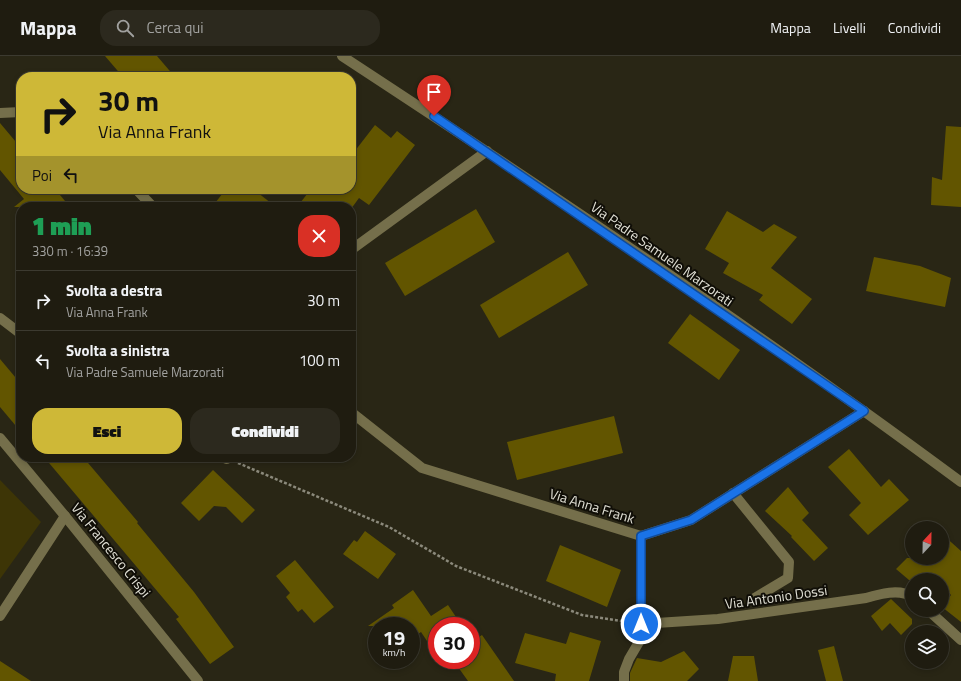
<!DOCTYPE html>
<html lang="it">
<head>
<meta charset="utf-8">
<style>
	:root { --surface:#1f1c10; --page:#2c291e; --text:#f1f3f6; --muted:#a1a19f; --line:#3c3a30; --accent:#ceb837 }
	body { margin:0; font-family:"Titillium Web",sans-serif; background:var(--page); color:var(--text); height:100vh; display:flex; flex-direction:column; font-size:15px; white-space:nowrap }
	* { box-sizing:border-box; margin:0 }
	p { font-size:13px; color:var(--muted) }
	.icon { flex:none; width:22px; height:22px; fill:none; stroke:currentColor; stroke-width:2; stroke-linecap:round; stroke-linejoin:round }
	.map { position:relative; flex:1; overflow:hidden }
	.side { position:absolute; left:16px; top:146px; width:340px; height:260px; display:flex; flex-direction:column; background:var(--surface); border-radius:16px; box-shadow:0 2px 6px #0003,0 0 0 1px var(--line) }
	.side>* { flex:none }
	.top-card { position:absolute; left:16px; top:16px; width:340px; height:122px; border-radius:16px; box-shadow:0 2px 6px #0003,0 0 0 1px var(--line); background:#ceb837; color:#111; overflow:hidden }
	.needle { width:26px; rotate:22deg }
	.buttons { position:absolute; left:905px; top:465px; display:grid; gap:8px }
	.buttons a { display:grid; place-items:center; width:44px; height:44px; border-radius:50%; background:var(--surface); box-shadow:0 2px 6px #0003,0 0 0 1px var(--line); font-size:20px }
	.speed { position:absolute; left:368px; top:561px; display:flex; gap:8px; font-size:20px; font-weight:700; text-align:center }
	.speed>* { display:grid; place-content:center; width:52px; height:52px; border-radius:50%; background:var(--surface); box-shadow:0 2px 6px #0003,0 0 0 1px var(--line); line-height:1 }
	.speed small { font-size:10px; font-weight:400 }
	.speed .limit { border:6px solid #d22; background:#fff; color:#111 }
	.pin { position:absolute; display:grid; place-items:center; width:34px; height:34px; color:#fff; margin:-41px -17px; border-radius:50% 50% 50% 0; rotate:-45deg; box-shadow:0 0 4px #0007 }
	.pin .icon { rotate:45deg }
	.me { position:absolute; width:44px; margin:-22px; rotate:0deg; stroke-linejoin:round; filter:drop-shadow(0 0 3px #0008) }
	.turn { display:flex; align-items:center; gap:14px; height:84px; padding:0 16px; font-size:18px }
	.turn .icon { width:52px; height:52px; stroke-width:2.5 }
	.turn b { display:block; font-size:28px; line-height:34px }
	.then { display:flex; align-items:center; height:38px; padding:0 16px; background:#0003; gap:8px; font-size:15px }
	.round { display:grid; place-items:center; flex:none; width:42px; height:42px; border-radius:16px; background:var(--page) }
	.summary { display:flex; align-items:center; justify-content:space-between; height:68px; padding:0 16px }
	h1 { font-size:24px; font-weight:800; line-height:30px; color:#1e9e55 }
	.primary-button { display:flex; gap:8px; margin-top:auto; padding:8px 16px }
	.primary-button a { flex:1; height:46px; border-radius:16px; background:var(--accent); color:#111; font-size:16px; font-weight:800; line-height:46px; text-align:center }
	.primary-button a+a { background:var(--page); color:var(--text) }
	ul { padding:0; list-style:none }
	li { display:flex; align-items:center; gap:12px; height:60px; padding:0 16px; border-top:1px solid var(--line) }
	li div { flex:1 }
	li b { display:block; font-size:15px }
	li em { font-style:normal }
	header { display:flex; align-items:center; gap:24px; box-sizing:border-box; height:56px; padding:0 20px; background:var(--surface); border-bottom:1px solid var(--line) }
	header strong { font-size:19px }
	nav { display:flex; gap:22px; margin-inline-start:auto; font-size:14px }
	.search { width:280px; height:36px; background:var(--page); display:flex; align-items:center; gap:10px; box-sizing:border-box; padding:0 14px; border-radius:16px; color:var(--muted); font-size:15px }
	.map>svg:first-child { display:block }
</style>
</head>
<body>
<header>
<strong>Mappa</strong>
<div class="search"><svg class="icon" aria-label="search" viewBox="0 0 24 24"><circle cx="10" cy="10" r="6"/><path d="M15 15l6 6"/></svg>Cerca qui</div>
<nav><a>Mappa</a><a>Livelli</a><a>Condividi</a></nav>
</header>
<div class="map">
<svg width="961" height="625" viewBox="0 0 961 625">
	<rect width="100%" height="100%" fill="#292615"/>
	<!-- green -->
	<polygon fill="#3d3506" points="0,424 41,466 0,523"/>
	<!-- building -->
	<g fill="#625500">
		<polygon points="105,0 157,0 175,21 123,21"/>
		<polygon points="0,67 21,92 21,133 55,133 70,151 14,151 24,143 0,114"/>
		<polygon points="375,69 391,82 397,75 415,89 369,149 359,142 351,153 351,151 297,151 311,133 351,133 351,100"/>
		<polygon points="946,70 961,71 961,151 931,149 932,121 942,124"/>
		<polygon points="226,133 253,133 276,151 212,151"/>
		<polygon points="476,153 495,186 405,240 385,207"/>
		<polygon points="727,155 763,176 774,168 797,181 771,212 812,243 792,268 759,244 763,239 723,217 729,207 705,193"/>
		<polygon points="568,196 588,229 499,282 480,249"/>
		<polygon points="874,201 920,210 951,222 945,251 866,235"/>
		<polygon points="690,258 740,294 719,324 668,287"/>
		<polygon points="0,303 21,328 21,376 0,351"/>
		<polygon points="614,360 623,397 517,424 507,386"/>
		<polygon points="849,393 881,431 889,423 909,444 868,479 849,459 861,447 828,411"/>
		<polygon points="44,401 83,401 138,466 137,467 194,536 234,591 210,608 176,563 179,561"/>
		<polygon points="213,414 255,454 242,467 226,451 214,450 199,465 181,447"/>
		<polygon points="788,431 809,457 802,464 828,492 814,505 791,481 792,480 765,455"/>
		<polygon points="365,475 396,498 378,523 343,498 354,484 357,486"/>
		<polygon points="942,478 961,495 961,566 942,551 951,539 942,529 942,524 938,524 935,520 933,522 927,517 921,524 909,524 896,513 907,502 942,502"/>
		<polygon points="560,489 621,514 607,551 546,525"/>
		<polygon points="295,504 334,551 314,567 302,553 298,556 286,541 290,537 276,520"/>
		<polygon points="413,534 431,560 448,549 462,570 437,570 437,600 421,576 411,583 411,570 368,570 394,552 392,549"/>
		<polygon points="891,543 912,563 912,568 901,579 890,567 882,575 871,560"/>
		<polygon points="570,576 601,585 589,625 555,625 556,618 515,607 525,577 566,588"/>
		<polygon points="482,579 514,625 468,625 453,604 471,604 471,586"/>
		<polygon points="834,590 843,625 826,625 818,594"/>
		<polygon points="684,595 699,613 687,625 630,625 630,617 637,602 661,606"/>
		<polygon points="733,600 754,600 758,625 728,625"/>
		<polygon points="0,605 31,625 0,625"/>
	</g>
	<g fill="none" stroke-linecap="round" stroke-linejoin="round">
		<!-- path -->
		<polyline stroke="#8b897b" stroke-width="2.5" stroke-dasharray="3 2" stroke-linecap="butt" points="238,407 389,471 456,510 582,559 628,566"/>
		<!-- minor -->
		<g stroke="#756f4b" stroke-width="10">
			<path d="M342,0c209,137 418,277 619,426"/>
			<polyline points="0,57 21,56"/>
			<polyline points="136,133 153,151"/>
			<polyline points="351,194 487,95"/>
			<polyline points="0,262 21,278"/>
			<polyline points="351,356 422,412 641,480 691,464 864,355"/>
			<polyline points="0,382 65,460 198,625"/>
			<polyline points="222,401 227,403"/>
			<polyline points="733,437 789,506 788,522 753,543"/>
			<polyline points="928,554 961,584"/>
			<polyline points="0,560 65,460"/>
			<path d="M641,568l77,-5 148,-21c13,-4 34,-10 46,-1"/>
			<polyline points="624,625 624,616 629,603 639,586 641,568 641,480"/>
		</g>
	</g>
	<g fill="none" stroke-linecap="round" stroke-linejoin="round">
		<!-- route casing -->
		<g stroke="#114b97" stroke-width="10">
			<polyline id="route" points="434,60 864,355 691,464 641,480 641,568"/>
		</g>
		<!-- route -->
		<use href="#route" stroke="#1a73e8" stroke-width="7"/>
	</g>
	<g text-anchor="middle" stroke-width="4" stroke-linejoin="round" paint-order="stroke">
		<!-- street labels -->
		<g font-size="14" fill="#e2e1d6" stroke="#100e07">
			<text transform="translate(662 198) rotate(35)" y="5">Via Padre Samuele Marzorati</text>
			<text transform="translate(592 450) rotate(17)" y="5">Via Anna Frank</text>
			<text transform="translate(111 494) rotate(51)" y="5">Via Francesco Crispi</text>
			<text transform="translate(776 541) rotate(-8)" y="5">Via Antonio Dossi</text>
		</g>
	</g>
</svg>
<div class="buttons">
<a><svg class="needle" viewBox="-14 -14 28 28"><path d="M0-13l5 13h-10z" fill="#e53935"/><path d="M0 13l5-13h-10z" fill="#a1a19f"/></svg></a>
<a><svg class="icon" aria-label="search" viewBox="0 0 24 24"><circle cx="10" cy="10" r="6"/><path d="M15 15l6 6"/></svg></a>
<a><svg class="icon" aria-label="layers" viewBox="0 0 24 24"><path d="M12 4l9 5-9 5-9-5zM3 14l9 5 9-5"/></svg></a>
</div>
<div class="speed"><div>19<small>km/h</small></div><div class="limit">30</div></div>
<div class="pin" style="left:434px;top:60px;background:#d93025"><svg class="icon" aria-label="arrive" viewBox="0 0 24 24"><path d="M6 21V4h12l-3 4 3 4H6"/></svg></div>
<svg class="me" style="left:641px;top:568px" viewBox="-20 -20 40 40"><circle r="17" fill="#1a73e8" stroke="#fff" stroke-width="3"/><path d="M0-11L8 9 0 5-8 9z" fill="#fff"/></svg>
<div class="top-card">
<div class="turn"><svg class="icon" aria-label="right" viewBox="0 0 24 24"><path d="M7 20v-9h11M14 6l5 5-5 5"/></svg><div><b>30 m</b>Via Anna Frank</div></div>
<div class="then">Poi<svg class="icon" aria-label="left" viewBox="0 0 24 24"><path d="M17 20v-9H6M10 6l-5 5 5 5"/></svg></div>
</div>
<section class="side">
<div class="summary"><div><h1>1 min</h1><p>330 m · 16:39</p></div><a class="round" style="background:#d93025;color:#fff"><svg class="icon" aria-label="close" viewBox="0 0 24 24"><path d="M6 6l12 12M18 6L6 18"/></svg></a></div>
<ul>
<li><svg class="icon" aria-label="right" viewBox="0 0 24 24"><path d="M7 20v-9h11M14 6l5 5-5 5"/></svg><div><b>Svolta a destra</b><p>Via Anna Frank</p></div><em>30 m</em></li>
<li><svg class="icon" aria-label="left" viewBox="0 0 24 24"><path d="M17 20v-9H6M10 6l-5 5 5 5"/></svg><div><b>Svolta a sinistra</b><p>Via Padre Samuele Marzorati</p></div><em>100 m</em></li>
</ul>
<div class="primary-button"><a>Esci</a><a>Condividi</a></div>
</section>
</div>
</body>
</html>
